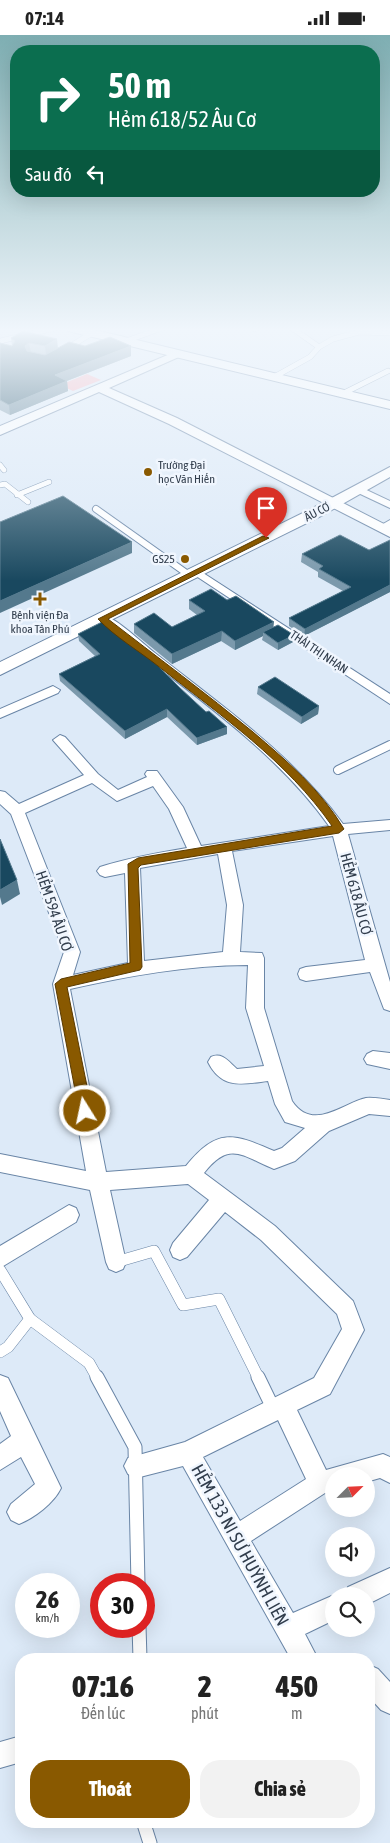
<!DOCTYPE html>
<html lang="vi">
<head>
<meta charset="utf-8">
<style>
	:root { --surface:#fff; --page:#f2f2f2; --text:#222; --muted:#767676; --accent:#895900 }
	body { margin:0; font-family:"Asap Condensed",sans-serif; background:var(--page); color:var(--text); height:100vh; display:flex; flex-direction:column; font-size:19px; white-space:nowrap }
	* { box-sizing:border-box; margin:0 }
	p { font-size:16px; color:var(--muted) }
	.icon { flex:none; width:28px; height:28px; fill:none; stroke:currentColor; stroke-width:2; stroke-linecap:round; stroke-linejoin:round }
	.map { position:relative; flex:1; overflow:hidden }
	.drawer { position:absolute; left:15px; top:1618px; width:360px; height:175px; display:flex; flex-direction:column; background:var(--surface); border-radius:20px; box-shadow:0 5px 20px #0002 }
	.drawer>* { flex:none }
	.banner { position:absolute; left:10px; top:10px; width:370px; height:152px; border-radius:20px; box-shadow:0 5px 20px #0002; background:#0b6e4f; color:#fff; overflow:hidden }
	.needle { width:32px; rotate:66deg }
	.fabs { position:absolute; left:325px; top:1432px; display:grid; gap:10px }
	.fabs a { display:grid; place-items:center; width:50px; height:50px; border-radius:50%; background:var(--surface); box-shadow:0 5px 20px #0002; font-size:25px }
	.speed { position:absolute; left:15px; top:1538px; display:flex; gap:10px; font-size:25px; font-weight:700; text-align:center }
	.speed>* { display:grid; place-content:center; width:65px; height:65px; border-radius:50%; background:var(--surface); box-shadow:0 5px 20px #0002; line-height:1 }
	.speed small { font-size:12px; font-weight:400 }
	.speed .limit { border:8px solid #d22; background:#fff; color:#111 }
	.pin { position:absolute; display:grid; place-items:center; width:42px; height:42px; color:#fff; margin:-51px -21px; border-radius:50% 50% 50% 0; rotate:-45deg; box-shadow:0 0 5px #0007 }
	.pin .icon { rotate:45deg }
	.me { position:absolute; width:55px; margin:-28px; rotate:350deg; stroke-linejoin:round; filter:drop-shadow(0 0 4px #0008) }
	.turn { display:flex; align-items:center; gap:18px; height:105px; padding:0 15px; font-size:22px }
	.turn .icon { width:65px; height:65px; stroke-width:2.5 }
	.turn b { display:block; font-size:35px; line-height:42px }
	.then { display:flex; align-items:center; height:48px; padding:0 15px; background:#0003; gap:10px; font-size:19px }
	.eta { display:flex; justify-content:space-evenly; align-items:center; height:85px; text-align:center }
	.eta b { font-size:30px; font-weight:800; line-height:35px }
	.action { display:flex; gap:10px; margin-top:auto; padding:10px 15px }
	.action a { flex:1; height:58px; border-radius:20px; background:var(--accent); color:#fff; font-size:20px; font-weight:800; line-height:58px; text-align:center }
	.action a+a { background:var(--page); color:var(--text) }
	.status { display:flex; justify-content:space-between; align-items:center; height:35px; padding:0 25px; background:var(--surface); direction:ltr }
	.status svg { height:14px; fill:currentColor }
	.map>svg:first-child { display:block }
</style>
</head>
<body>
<div class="status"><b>07:14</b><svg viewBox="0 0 49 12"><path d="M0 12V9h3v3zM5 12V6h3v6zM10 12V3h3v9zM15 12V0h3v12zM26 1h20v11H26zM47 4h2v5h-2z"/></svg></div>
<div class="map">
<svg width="390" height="1808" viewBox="0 0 390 1808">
	<rect width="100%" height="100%" fill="#ddeaf8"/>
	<!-- green -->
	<polygon fill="#fea8b2" points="87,339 101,345 73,356 60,350"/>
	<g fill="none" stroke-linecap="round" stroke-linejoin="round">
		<!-- service-far4 casing -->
		<g stroke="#6985a6" stroke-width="6">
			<g id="service-far4">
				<polyline points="292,293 319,312"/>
				<polyline points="254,294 257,293"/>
				<polyline points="0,306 55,293"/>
				<polyline points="126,306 162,293"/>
				<polyline points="66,314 92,298"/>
				<polyline points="274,342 310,322 319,312 333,304 359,297 390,298"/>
				<polyline points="342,359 388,336"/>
				<polyline points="0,430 4,435"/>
				<polyline points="0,450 5,449 28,467"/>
				<polyline points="17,460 49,447"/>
			</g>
		</g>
		<!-- service-far3 casing -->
		<g stroke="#6985a6" stroke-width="8">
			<polyline id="service-far3" points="96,474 189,540"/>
		</g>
		<!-- service-far2 casing -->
		<g stroke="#6985a6" stroke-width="10">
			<polyline id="service-far2" points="338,735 390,710"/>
		</g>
		<!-- service-far1 casing -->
		<g stroke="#6985a6" stroke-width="12">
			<g id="service-far1">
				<polyline points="116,1227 154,1216 183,1270 219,1264 259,1344"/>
				<polyline points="0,1235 30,1284"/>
				<polyline points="0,1317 8,1312 30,1284 89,1328 98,1344"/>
			</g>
		</g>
		<!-- service casing -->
		<g stroke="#6985a6" stroke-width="15">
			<g id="service">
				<polyline points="97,1342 135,1412 138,1549"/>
				<polyline points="258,1342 274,1375"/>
				<polyline points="139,1591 140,1624"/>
				<polyline points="143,1786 150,1808"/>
			</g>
		</g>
		<!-- minor casing -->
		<g stroke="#6985a6" stroke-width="2">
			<g id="minor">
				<polygon points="358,451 390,466 390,473 354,456 353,454"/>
				<polygon points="390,485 390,492 381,496 376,493"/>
				<polygon points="197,534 390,659 390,669 193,539 193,535"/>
				<path d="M103,580c15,4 39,28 52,38 67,53 138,102 188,171l47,-4v10l-42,4 42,148v29l-6,-2 -14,-37 -64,9 -6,-2 -2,-5 2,-5 6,-2 59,-7 -32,-124 -101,15 11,54 -3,47 22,1 2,5v50l28,93c21,31 49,3 74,-3 7,-1 17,1 24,2v16l-21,-2 -40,17 -34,30 -21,8c-32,-13 -44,-29 -70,4l71,53 78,75 11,29 -34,64 -33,16 29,60 57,-16 7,3v26l-10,-5 -14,4v-6h-32v15l-9,2 -74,48 42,72 41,-18 4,1h-4v24l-29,14 13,25h-27l-108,-193 -47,12 -8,-4 -4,-8 4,-8 57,-16 129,-64 28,-49 -5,-15 -76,-74 -36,-28 -38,45 -7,3 -7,-3 -3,-7 3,-7 36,-43 -21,-16 -78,6 16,72 -3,7 -7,3 -7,-3 -3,-7 -16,-72 -90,-18v-18l86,17 -33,-187 11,-32 -53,-138 -11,-10v-13l5,1 14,12 65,-29 -31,-35 7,-5 5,2 33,37 20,16 29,-13 -2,-3 2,-3h10l26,36 18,39 128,-20c-57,-81 -153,-143 -230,-204l-2,-3zM92,748l25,18 36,-15 16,23 18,39c-30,5 -59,10 -87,19l-3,4 3,4 5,2 20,-4 3,90 -55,12 7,-23 -55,-139zM218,819l9,51 -4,47 -79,9 -4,-93zM248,930l-2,43 18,58 -27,3c-9,-8 -15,-17 -26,-12l-3,5c14,28 35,22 60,19l7,23 10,18 20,6 -23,20 -8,3c-41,-18 -57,-23 -88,15l-80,6 -36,-183c59,-13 117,-24 178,-24zM278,1385l28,59 -66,42 -37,-64z"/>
				<polygon points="53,651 60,655 58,658 0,683 0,674"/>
				<polygon points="373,1016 390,1018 390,1034 367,1029 364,1024 367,1019"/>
				<polygon points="69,1170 76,1173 79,1180 76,1187 0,1233 0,1211"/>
				<path d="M0,1340l8,3 53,110c-7,15 -27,30 -42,36l-8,-4 -4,-8 4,-8 24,-20 -14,-27 -21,13v-26l11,-8 -11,-25z"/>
				<polygon points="390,1533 390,1558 366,1570 366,1561 345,1561 348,1552"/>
				<polygon points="369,1630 378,1634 390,1647 390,1679 381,1675 369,1662"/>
				<polygon points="21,1701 21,1727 0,1733 0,1707"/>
			</g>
		</g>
		<!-- tertiary casing -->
		<g stroke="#6985a6" stroke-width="2">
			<polygon id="tertiary" points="177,316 181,317 181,321 109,353 177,383 390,492 390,502 169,389 99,357 0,400 0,391"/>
		</g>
		<!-- secondary casing -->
		<g stroke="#6985a6" stroke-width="2">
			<g id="secondary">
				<polygon points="66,293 87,293 390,366 390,374 68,296"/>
				<polygon points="390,432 390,442 323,480 0,640 0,627 311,474"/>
			</g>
		</g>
		<!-- service-far4 -->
		<use href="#service-far4" stroke="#fff" stroke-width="5"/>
		<!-- service-far3 -->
		<use href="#service-far3" stroke="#fff" stroke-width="6"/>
		<!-- service-far2 -->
		<use href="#service-far2" stroke="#fff" stroke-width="8"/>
		<!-- service-far1 -->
		<use href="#service-far1" stroke="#fff" stroke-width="11"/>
		<!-- service -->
		<use href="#service" stroke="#fff" stroke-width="13"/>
		<!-- minor -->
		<use href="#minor" fill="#fff" fill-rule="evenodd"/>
		<!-- tertiary -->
		<use href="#tertiary" fill="#fff" fill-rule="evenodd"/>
		<!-- secondary -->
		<use href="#secondary" fill="#fff" fill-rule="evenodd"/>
	</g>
	<!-- wall -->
	<g fill="#7b99ac">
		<polygon points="11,303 58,313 85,311 131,311 131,321 67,346 68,356 10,380 0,375 0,308 12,311"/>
		<polygon points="302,519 390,557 304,601 289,591 289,583 343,556 318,542 318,537 301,527"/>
		<polygon points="189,565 227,565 273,592 294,600 293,607 278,615 262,605 263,601 235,615 221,606 172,629 134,598 134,589 172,592 197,580 189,574"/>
		<polygon points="78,599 158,631 227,699 197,710 167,682 125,704 60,646 59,639 95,621 79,606"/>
		<polygon points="258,652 319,671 318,679 301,689 257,659"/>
	</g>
	<!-- shaded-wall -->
	<g fill="#54798d">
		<polygon points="57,304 58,314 46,321 45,311"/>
		<polygon points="29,308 31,318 26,321 25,311"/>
		<polygon points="131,311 131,321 56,350 55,340"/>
		<polygon points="67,346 68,356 10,380 9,370"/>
		<polygon points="132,507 132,518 0,578 0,566"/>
		<polygon points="390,550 390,557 304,601 305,594"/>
		<polygon points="274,587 273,596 263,597 263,601 235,615 235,606"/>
		<polygon points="222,596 221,606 172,629 172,619"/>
		<polygon points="294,600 293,607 278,615 278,608"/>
		<polygon points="319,671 318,679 301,689 302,682"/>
		<polygon points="167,674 167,682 125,704 125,696"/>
		<polygon points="227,692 227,699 197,710 197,703"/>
		<polygon points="17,845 20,859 2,870 0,862 0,855"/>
	</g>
	<!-- building -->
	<g fill="#19485f" stroke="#54798d">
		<polygon points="23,296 57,304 45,311 29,308 25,311 27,316 45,320 69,307 85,311 110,302 131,311 55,340 67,346 9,370 0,365 0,308 12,311 15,306 11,303"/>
		<polygon points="63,461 132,507 0,566 0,487"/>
		<polygon points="340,500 369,515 390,505 390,550 305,594 289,583 351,552 319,534 323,531 302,519"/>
		<polygon points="211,554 227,565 236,561 274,587 235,606 222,596 172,619 134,589 154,578 172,592 205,576 189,565"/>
		<polygon points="102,587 158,627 155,628 180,653 206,677 209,676 227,692 197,703 167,674 125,696 59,639 100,619 78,599"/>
		<polygon points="278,590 294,600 278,608 263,597"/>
		<polygon points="275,642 319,671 302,682 258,652"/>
		<polygon points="0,804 17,845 0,855"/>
	</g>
	<!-- sky -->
	<linearGradient id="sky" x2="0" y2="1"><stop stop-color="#7eaeb2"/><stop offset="0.54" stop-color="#f0f6fc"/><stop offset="1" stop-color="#f0f6fc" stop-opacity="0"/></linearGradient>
	<rect width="390" height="546" fill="url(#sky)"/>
	<!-- route -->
	<path fill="#895900" stroke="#593a00" d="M263,501l6,2 -161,81c49,38 98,74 145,113 34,29 68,58 91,97l-5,4 -198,32 -3,3 4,99 -2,3 -73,17 25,124 -2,4 -5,1 -4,-1 -2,-4 -24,-127 6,-5 69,-16 -2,-99 10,-6 194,-32c-45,-65 -112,-111 -174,-160 -19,-15 -43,-29 -60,-47z"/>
	<!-- markers -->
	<g fill="#895900" stroke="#f0f6fe" stroke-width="2">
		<circle cx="148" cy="437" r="5"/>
		<circle cx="185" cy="524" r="5"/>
		<path d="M37.5 556.5h5v5h5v5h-5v5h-5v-5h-5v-5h5z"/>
	</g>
	<g text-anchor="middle" stroke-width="5" stroke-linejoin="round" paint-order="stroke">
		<!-- far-poi labels -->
		<g font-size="12" fill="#313d4c" stroke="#f0f6fe" text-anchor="start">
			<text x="158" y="434">Trường Đại<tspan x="158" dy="14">học Văn Hiến</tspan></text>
			<text x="175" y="528" text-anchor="end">GS25</text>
			<text x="40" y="584" text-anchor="middle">Bệnh viện Đa<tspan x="40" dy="14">khoa Tân Phú</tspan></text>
		</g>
		<!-- far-street labels -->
		<g font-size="12" fill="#313d4c" stroke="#f0f6fe">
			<text transform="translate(317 477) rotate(-27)" y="4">ÂU CƠ</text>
			<text transform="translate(319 617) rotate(34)" y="4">THÁI THỊ NHẠN</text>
		</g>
		<!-- street labels -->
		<g font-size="15" fill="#313d4c" stroke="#f0f6fe">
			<text transform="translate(356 859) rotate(75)" y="5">HẺM 618 ÂU CƠ</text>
			<text transform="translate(54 876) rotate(71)" y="5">HẺM 594 ÂU CƠ</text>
		</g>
		<!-- near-street labels -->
		<g font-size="18" fill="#313d4c" stroke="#f0f6fe">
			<text transform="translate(240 1510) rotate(61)" y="6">HẺM 133 NI SƯ HUỲNH LIÊN</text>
		</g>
	</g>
</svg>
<div class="fabs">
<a><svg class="needle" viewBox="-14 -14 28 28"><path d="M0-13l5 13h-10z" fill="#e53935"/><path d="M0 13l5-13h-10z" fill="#767676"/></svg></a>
<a><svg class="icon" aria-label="sound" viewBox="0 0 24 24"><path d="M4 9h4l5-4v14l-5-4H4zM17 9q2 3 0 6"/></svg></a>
<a><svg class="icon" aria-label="search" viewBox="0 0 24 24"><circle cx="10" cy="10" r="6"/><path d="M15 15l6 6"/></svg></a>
</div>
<div class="speed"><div>26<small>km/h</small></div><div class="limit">30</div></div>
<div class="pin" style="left:266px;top:503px;background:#d93025"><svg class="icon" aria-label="arrive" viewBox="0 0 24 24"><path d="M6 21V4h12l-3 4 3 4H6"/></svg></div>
<svg class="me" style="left:85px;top:1076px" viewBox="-20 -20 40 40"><circle r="17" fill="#895900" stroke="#fff" stroke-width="3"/><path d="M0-11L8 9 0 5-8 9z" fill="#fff"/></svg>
<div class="banner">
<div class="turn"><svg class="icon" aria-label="right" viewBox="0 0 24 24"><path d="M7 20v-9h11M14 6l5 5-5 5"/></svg><div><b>50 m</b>Hẻm 618/52 Âu Cơ</div></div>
<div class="then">Sau đó<svg class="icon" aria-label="left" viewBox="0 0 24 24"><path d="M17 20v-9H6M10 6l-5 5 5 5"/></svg></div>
</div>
<section class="drawer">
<div class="eta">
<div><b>07:16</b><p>Đến lúc</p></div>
<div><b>2</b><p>phút</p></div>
<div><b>450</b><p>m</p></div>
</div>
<div class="action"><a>Thoát</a><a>Chia sẻ</a></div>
</section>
</div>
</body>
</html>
